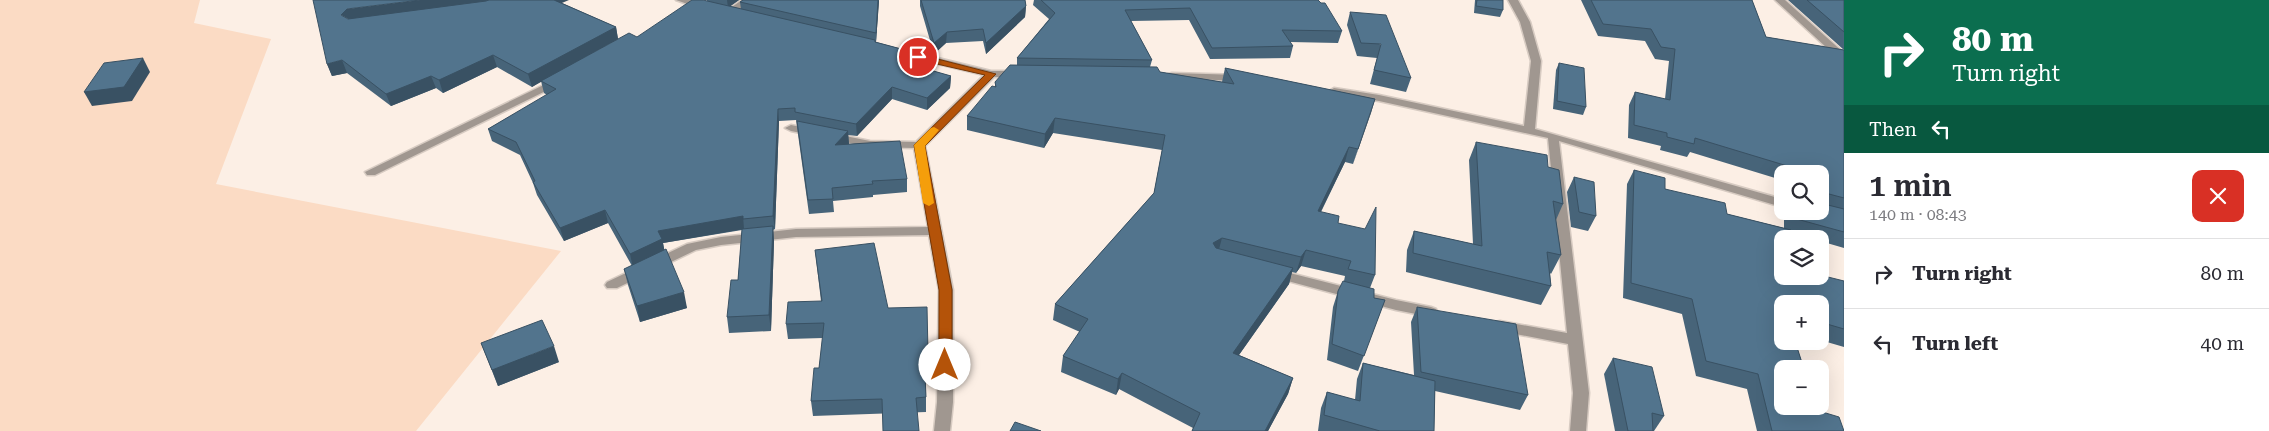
<!DOCTYPE html>
<html lang="en">
<head>
<meta charset="utf-8">
<style>
	:root { --surface:#fff; --page:#f7f7f7; --text:#2b2b33; --muted:#7c7c81; --line:#e1e1e2 }
	body { margin:0; font-family:"Roboto Serif",serif; background:var(--page); color:var(--text); height:100vh; display:flex; flex-direction:column; font-size:19px; white-space:nowrap }
	* { box-sizing:border-box; margin:0 }
	p { font-size:16px; color:var(--muted) }
	.icon { flex:none; width:28px; height:28px; fill:none; stroke:currentColor; stroke-width:2; stroke-linecap:round; stroke-linejoin:round }
	.map { position:relative; flex:1; overflow:hidden }
	.drawer { display:flex; flex-direction:column; background:var(--surface); width:425px }
	.drawer>* { flex:none }
	.top-card { background:#0b6e4f; color:#fff; overflow:hidden }
	.buttons { position:absolute; left:1774px; top:165px; display:grid; gap:10px }
	.buttons a { display:grid; place-items:center; width:55px; height:55px; border-radius:10px; background:var(--surface); box-shadow:0 5px 20px #0002; font-size:25px }
	.pin { position:absolute; display:grid; place-items:center; width:42px; height:42px; color:#fff; margin:-21px; border:2px solid #fff; border-radius:50%; box-shadow:0 1px 5px #0007 }
	.me { position:absolute; width:55px; margin:-28px; rotate:0deg; stroke-linejoin:round; filter:drop-shadow(0 0 4px #0008) }
	.turn { display:flex; align-items:center; gap:18px; height:105px; padding:0 25px; font-size:22px }
	.turn .icon { width:65px; height:65px; stroke-width:2.5 }
	.turn b { display:block; font-size:35px; line-height:42px }
	.then { display:flex; align-items:center; height:48px; padding:0 25px; background:#0003; gap:10px; font-size:19px }
	.round { display:grid; place-items:center; flex:none; width:52px; height:52px; border-radius:10px; background:var(--page) }
	.head { display:flex; align-items:center; justify-content:space-between; height:85px; padding:0 25px }
	h1 { font-size:30px; font-weight:600; line-height:38px }
	ul { padding:0; list-style:none }
	li { display:flex; align-items:center; gap:15px; height:70px; padding:0 25px; border-top:1px solid var(--line) }
	li div { flex:1 }
	li b { display:block; font-size:19px }
	li em { font-style:normal }
	main { display:flex; flex:1; min-height:0 }
	.map>svg:first-child { display:block }
</style>
</head>
<body>
<main>
<div class="map">
<svg width="1844" height="431" viewBox="0 0 1844 431">
	<rect width="100%" height="100%" fill="#fcefe5"/>
	<!-- green -->
	<polygon fill="#fbdbc4" points="0,0 200,0 194,23 271,39 216,184 561,251 416,431 0,431"/>
	<g fill="none" stroke-linecap="round" stroke-linejoin="round">
		<!-- street casing -->
		<g stroke="#d7cbc2" stroke-width="3">
			<g id="street">
				<polygon points="676,0 691,0 710,7 705,10"/>
				<polygon points="742,0 753,0 732,15 726,15 726,11"/>
				<polygon points="1508,0 1518,0 1530,22 1541,61 1535,129 1782,199 1782,207 1559,141 1589,393 1586,431 1570,431 1573,393 1568,344 1500,331 1495,330 1493,326 1495,322 1500,321 1567,333 1548,138 1379,101 1334,94 1329,91 1334,88 1379,95 1524,126 1531,61 1520,22"/>
				<polygon points="1775,0 1785,0 1844,53 1844,61 1840,60"/>
				<polygon points="905,50 991,71 1020,71 1025,74 1020,77 994,77 925,146 953,290 953,402 950,431 934,431 937,402 939,290 929,235 796,237 721,245 696,250 617,288 607,288 605,285 607,282 687,244 721,237 796,229 928,227 914,148 870,147 791,131 785,128 791,125 870,141 916,142 984,75 901,55 900,53"/>
				<polygon points="1172,73 1240,75 1245,78 1240,81 1168,78 1168,74"/>
				<polygon points="558,78 562,79 562,83 375,175 367,175 365,172"/>
				<polygon points="1274,269 1396,300 1431,307 1436,309 1438,312 1436,315 1431,317 1396,310 1269,276 1267,273"/>
			</g>
		</g>
		<!-- street -->
		<use href="#street" fill="#a09790" fill-rule="evenodd"/>
	</g>
	<!-- wall -->
	<g fill="#476479">
		<polygon points="707,0 739,0 730,6 741,9 740,2 743,0 879,0 876,42 920,54 920,66 919,67 951,76 950,88 927,110 892,99 857,136 848,135 849,144 907,179 907,192 873,195 873,197 833,201 834,212 809,214 796,120 779,121 775,229 773,230 774,241 771,331 729,333 727,317 738,280 742,230 663,243 664,250 687,308 640,322 628,285 624,269 632,266 608,223 564,241 537,195 533,183 520,155 492,141 488,129 547,95 544,93 541,81 532,87 497,67 443,93 436,88 391,106 347,73 332,76 327,64 562,3 616,27 618,39 570,65 637,37 707,1"/>
		<polygon points="920,0 1025,0 1026,6 1025,17 986,54 983,41 946,43 934,54 920,6"/>
		<polygon points="1034,0 1318,0 1342,31 1338,43 1290,42 1293,46 1290,58 1210,59 1189,20 1131,21 1152,60 1150,67 1160,72 1222,82 1225,68 1375,99 1353,164 1345,162 1321,212 1338,223 1375,275 1370,288 1374,298 1385,300 1358,371 1327,360 1333,307 1338,291 1344,281 1345,276 1301,266 1296,273 1292,272 1289,284 1239,355 1293,378 1288,394 1268,431 1192,431 1193,428 1119,389 1116,395 1061,372 1063,356 1080,332 1053,320 1055,304 1154,193 1162,150 1053,133 1044,148 967,130 967,116 995,86 995,82 1017,65 1017,58 1049,19 1033,5"/>
		<polygon points="1475,0 1503,0 1503,10 1500,17 1474,13"/>
		<polygon points="1581,0 1752,0 1766,37 1844,50 1844,248 1820,241 1820,239 1811,239 1791,233 1782,276 1844,281 1844,347 1820,340 1820,304 1782,304 1782,341 1802,341 1799,345 1796,345 1819,411 1844,431 1757,431 1747,389 1696,376 1682,314 1623,298 1627,184 1634,170 1665,189 1727,214 1784,228 1784,211 1820,211 1820,174 1782,174 1782,180 1690,152 1687,157 1660,150 1661,146 1628,138 1629,105 1635,92 1665,99 1669,61 1655,59 1645,41 1598,36"/>
		<polygon points="1788,0 1844,0 1844,50"/>
		<polygon points="1350,12 1411,78 1406,92 1370,84 1377,58 1357,56 1347,25"/>
		<polygon points="1559,63 1586,107 1583,115 1553,109 1556,70"/>
		<polygon points="1476,142 1548,167 1563,204 1556,220 1561,255 1551,274 1550,273 1551,286 1541,305 1406,272 1407,250 1414,231 1473,244 1469,160"/>
		<polygon points="1574,177 1596,216 1588,231 1571,227 1567,192"/>
		<polygon points="815,250 888,308 928,353 928,367 925,368 926,397 926,412 813,416 811,401 819,368 823,338 788,339 786,324 821,301"/>
		<polygon points="1417,307 1528,395 1520,410 1435,391 1434,431 1318,431 1321,408 1327,392 1355,400 1357,379 1363,363 1414,375 1411,322"/>
		<polygon points="481,343 559,362 498,386"/>
		<polygon points="1613,358 1664,416 1654,431 1615,431 1604,374"/>
	</g>
	<!-- shaded-wall -->
	<g fill="#395163">
		<polygon points="420,0 500,0 352,21 341,15 347,9"/>
		<polygon points="548,0 569,0 550,8"/>
		<polygon points="727,0 739,0 728,8"/>
		<polygon points="878,0 879,1 876,42 876,33"/>
		<polygon points="1026,6 1025,17 986,54 986,43"/>
		<polygon points="616,27 618,39 532,87 528,74"/>
		<polygon points="947,32 946,43 934,54 934,43"/>
		<polygon points="920,54 920,66 909,76 909,64"/>
		<polygon points="493,55 497,67 443,93 439,80"/>
		<polygon points="143,58 150,72 132,101 92,106 84,92"/>
		<polygon points="342,60 347,73 332,76 327,64"/>
		<polygon points="431,76 436,88 391,106 386,94"/>
		<polygon points="951,76 950,88 927,110 927,98"/>
		<polygon points="892,87 892,99 857,136 856,124"/>
		<polygon points="1375,99 1371,113 1353,164 1358,149"/>
		<polygon points="778,109 779,121 775,229 773,216"/>
		<polygon points="1055,118 1053,133 1044,148 1045,134"/>
		<polygon points="848,131 849,145 835,145"/>
		<polygon points="1349,147 1345,162 1313,227 1318,211"/>
		<polygon points="1829,194 1820,207 1820,195"/>
		<polygon points="605,210 608,223 564,241 560,228"/>
		<polygon points="743,216 744,229 663,243 665,253 633,268 630,254 658,231"/>
		<polygon points="773,226 774,241 771,331 769,315"/>
		<polygon points="1222,238 1218,253 1213,243"/>
		<polygon points="1306,250 1301,266 1296,273 1301,257"/>
		<polygon points="1293,268 1289,284 1229,369 1233,353"/>
		<polygon points="684,292 687,308 640,322 637,306"/>
		<polygon points="554,346 559,362 498,386 492,370"/>
		<polygon points="1122,373 1119,389 1116,395 1118,379"/>
		<polygon points="1293,378 1288,394 1268,431 1265,431"/>
	</g>
	<!-- building -->
	<g fill="#52748d" stroke="#395163">
		<polygon points="313,0 420,0 347,9 341,15 348,19 486,1 489,0 554,0 616,27 528,74 493,55 439,80 431,76 386,94 342,60 327,64"/>
		<polygon points="692,0 703,0 875,40 875,42 920,54 909,64 951,76 927,98 892,87 856,124 795,112 795,108 778,109 773,216 743,219 743,216 658,231 662,239 630,254 605,210 560,228 533,182 535,181 516,142 488,129 556,89 541,81 629,33 637,37"/>
		<polygon points="743,0 878,0 876,33 740,2"/>
		<polygon points="921,0 1025,0 1026,6 986,43 983,29 947,32 934,43"/>
		<polygon points="1041,0 1318,0 1321,3 1325,3 1342,31 1282,30 1293,46 1212,48 1190,8 1125,10 1152,60 1017,58 1055,13"/>
		<polygon points="1477,0 1503,0 1503,10 1476,6"/>
		<polygon points="1591,0 1752,0 1766,37 1844,50 1844,198 1829,194 1820,195 1820,174 1794,174 1794,168 1695,138 1694,144 1667,137 1667,133 1634,125 1635,92 1670,100 1675,49 1661,47 1651,29 1603,24"/>
		<polygon points="1807,0 1844,0 1844,32"/>
		<polygon points="1350,12 1386,15 1411,78 1374,70 1381,44 1361,43"/>
		<polygon points="143,58 124,87 84,92 104,63"/>
		<polygon points="1559,63 1584,68 1586,107 1557,101"/>
		<polygon points="1010,65 1157,67 1160,72 1234,84 1225,68 1230,69 1375,99 1358,149 1349,147 1318,211 1339,216 1338,223 1365,229 1376,207 1375,275 1348,269 1351,261 1306,250 1301,257 1222,238 1213,243 1216,248 1293,268 1233,353 1293,378 1265,431 1192,431 1200,413 1122,373 1118,379 1063,356 1088,319 1055,304 1154,193 1165,135 1055,118 1045,134 967,116 992,86 996,87 995,82"/>
		<polygon points="797,121 848,131 835,145 900,141 907,179 872,181 873,184 832,188 833,199 808,200"/>
		<polygon points="1476,142 1547,155 1548,167 1559,170 1563,204 1553,201 1561,255 1547,252 1551,286 1413,253 1414,231 1482,246"/>
		<polygon points="1634,170 1665,178 1665,189 1725,203 1727,214 1791,230 1792,239 1782,239 1782,276 1820,276 1820,275 1844,281 1844,329 1820,322 1820,304 1782,304 1782,341 1795,341 1804,369 1782,369 1782,406 1817,406 1819,411 1839,417 1844,431 1772,431 1758,374 1706,361 1692,299 1631,283"/>
		<polygon points="1574,177 1594,182 1596,216 1579,212"/>
		<polygon points="1820,203 1844,209 1844,232 1793,218 1793,211 1820,211"/>
		<polygon points="773,226 769,315 727,317 731,280 738,280 742,229"/>
		<polygon points="874,243 888,308 927,307 928,353 924,353 926,397 916,398 919,431 883,431 882,399 811,401 814,368 819,368 824,323 786,324 788,302 822,301 815,250"/>
		<polygon points="666,249 684,292 637,306 624,269"/>
		<polygon points="1343,281 1374,289 1374,298 1385,300 1364,356 1332,344 1338,291"/>
		<polygon points="1417,307 1516,324 1528,395 1421,372"/>
		<polygon points="542,320 554,346 492,370 481,343"/>
		<polygon points="1613,358 1652,367 1664,416 1652,413 1653,431 1628,431"/>
		<polygon points="1363,363 1435,381 1434,431 1380,431 1324,415 1327,392 1360,401"/>
		<polygon points="1015,422 1041,431 1010,431"/>
	</g>
	<!-- route -->
	<polygon fill="#b45309" stroke="#753606" points="918,54 996,74 925,146 952,290 952,365 945,370 939,365 939,290 914,145 985,75 915,59 913,57"/>
	<!-- slow -->
	<polygon fill="#f59e0b" points="934,127 939,130 925,146 934,203 929,206 923,203 914,145 931,128"/>
</svg>
<div class="buttons">
<a><svg class="icon" aria-label="search" viewBox="0 0 24 24"><circle cx="10" cy="10" r="6"/><path d="M15 15l6 6"/></svg></a>
<a><svg class="icon" aria-label="layers" viewBox="0 0 24 24"><path d="M12 4l9 5-9 5-9-5zM3 14l9 5 9-5"/></svg></a>
<a>+</a>
<a>−</a>
</div>
<div class="pin" style="left:918px;top:57px;background:#d93025"><svg class="icon" aria-label="arrive" viewBox="0 0 24 24"><path d="M6 21V4h12l-3 4 3 4H6"/></svg></div>
<svg class="me" style="left:945px;top:365px" viewBox="-20 -20 40 40"><circle r="19" fill="#fff"/><path d="M0-13L10 11 0 6-10 11z" fill="#b45309"/></svg>
</div>
<section class="drawer">
<div class="top-card">
<div class="turn"><svg class="icon" aria-label="right" viewBox="0 0 24 24"><path d="M7 20v-9h11M14 6l5 5-5 5"/></svg><div><b>80 m</b>Turn right</div></div>
<div class="then">Then<svg class="icon" aria-label="left" viewBox="0 0 24 24"><path d="M17 20v-9H6M10 6l-5 5 5 5"/></svg></div>
</div>
<div class="head"><div><h1>1 min</h1><p>140 m · 08:43</p></div><a class="round" style="background:#d93025;color:#fff"><svg class="icon" aria-label="close" viewBox="0 0 24 24"><path d="M6 6l12 12M18 6L6 18"/></svg></a></div>
<ul>
<li><svg class="icon" aria-label="right" viewBox="0 0 24 24"><path d="M7 20v-9h11M14 6l5 5-5 5"/></svg><div><b>Turn right</b></div><em>80 m</em></li>
<li><svg class="icon" aria-label="left" viewBox="0 0 24 24"><path d="M17 20v-9H6M10 6l-5 5 5 5"/></svg><div><b>Turn left</b></div><em>40 m</em></li>
</ul>
</section>
</main>
</body>
</html>
